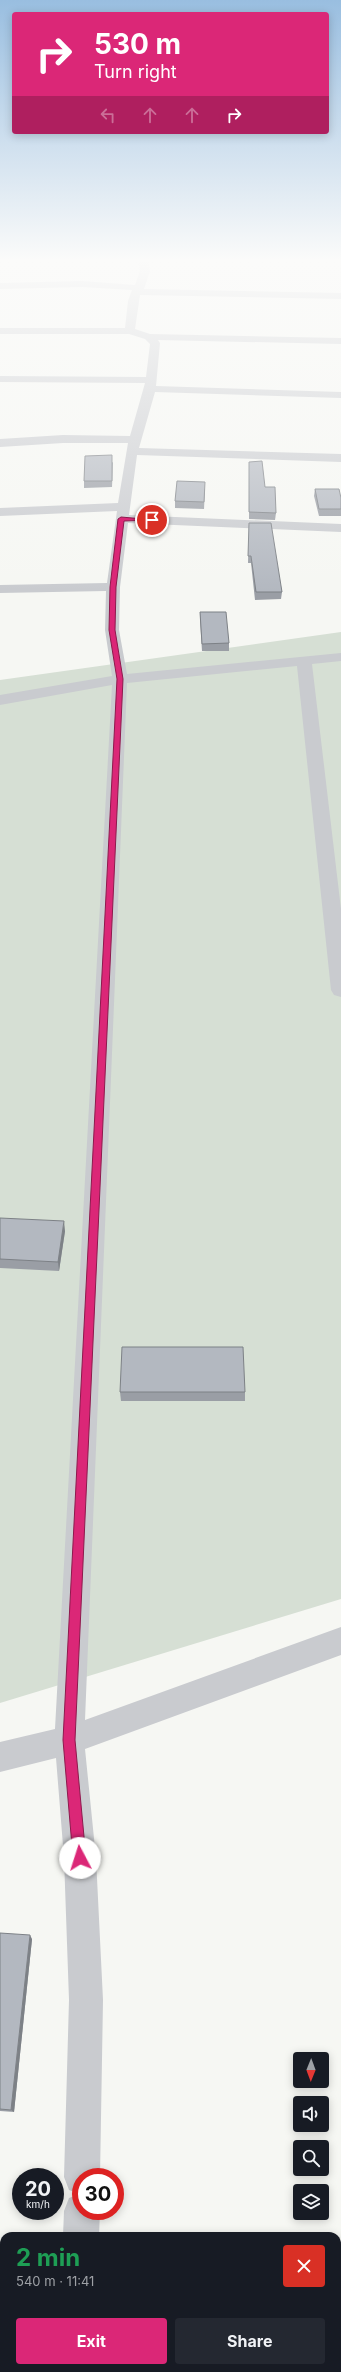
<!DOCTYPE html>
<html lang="en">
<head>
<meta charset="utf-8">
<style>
	:root { --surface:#171b24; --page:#242831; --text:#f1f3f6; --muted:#9ea1a6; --accent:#db2777 }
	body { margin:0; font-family:Inter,sans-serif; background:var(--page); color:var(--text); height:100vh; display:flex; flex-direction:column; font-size:15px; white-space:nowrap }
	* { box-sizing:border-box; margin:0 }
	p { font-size:13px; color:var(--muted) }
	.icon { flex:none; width:22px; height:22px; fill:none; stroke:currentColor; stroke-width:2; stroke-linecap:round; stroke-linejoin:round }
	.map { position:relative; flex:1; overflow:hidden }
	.sheet { position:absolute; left:0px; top:2232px; width:341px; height:140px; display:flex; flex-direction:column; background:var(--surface); border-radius:12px 12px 0 0; box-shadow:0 2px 10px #0003 }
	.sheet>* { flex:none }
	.guide { position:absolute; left:12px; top:12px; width:317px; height:122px; border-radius:4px; box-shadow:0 2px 10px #0003; background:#db2777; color:#fff; overflow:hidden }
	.needle { width:26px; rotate:181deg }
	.controls { position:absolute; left:293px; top:2052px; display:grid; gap:8px }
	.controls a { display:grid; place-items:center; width:36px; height:36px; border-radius:4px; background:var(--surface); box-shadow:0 2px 10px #0003; font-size:20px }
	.speed { position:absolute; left:12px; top:2168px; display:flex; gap:8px; font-size:20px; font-weight:700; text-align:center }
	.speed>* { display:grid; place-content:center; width:52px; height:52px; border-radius:50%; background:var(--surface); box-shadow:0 2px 10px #0003; line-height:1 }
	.speed small { font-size:10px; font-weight:400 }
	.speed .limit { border:6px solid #d22; background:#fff; color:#111 }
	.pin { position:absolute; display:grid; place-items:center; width:34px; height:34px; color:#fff; margin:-17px; border:2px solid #fff; border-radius:50%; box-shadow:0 1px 4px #0007 }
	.me { position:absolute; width:44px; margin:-22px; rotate:355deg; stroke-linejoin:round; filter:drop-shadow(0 0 3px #0008) }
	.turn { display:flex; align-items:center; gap:14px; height:84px; padding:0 16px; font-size:18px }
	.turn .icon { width:52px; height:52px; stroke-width:2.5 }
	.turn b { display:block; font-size:28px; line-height:34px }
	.lanes { display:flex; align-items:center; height:38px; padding:0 16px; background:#0003; justify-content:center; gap:20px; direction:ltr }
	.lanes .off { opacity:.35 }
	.round { display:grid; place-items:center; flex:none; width:42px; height:42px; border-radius:4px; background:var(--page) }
	.overview { display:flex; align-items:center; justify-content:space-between; height:68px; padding:0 16px }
	h1 { font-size:24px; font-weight:700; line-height:30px; color:#1e9e55 }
	.primary-button { display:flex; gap:8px; margin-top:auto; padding:8px 16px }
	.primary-button a { flex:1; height:46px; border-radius:4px; background:var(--accent); color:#fff; font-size:16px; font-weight:700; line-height:46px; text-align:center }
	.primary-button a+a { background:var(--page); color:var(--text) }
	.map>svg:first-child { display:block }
</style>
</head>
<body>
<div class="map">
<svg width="341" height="2372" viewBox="0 0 341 2372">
	<rect width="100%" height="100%" fill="#f6f7f3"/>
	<!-- green -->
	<polygon fill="#d6dfd4" points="341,632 341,1599 0,1703 0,680"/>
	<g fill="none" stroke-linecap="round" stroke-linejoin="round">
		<!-- minor -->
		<g fill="#c9cbcf" fill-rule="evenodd">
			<polygon points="138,259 148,259 150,271 144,289 341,293 341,299 140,295 135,329 150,334 341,338 341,344 158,340 160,343 156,386 341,392 341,398 155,392 139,448 341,454 341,462 137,455 129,515 341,524 341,532 128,523 120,587 119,630 127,674 341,653 341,661 312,664 341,909 341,997 334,995 331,990 297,666 127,683 85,1720 341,1627 341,1655 85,1749 96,1858 103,2000 100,2177 81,2177 81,2211 100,2211 99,2236 63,2236 64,2211 69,2198 80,2194 69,2190 64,2177 69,2000 64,1858 56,1758 0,1772 0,1742 55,1729 112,685 0,705 0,695 112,676 105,630 106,591 0,593 0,585 107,583 117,511 0,516 0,508 118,503 128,443 63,443 0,447 0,439 63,435 130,436 145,383 0,382 0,376 146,377 150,344 145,339 129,334 0,334 0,328 125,328 128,301 132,290 82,287 0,289 0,283 82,281 135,285 140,271"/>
			<polygon points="60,2368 98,2368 97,2372 59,2372"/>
		</g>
	</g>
	<!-- wall -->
	<g fill="#9a9ea5">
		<polygon points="113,462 112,487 84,488 84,481"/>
		<polygon points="249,462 265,487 276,513 275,520 249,519"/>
		<polygon points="205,489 204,509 175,508 175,501"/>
		<polygon points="315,489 341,498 341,516 319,516 314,496"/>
		<polygon points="249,523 282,592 281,599 255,600 251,563 248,563"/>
		<polygon points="200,612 229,643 229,651 202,651 200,619"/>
		<polygon points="0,1218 65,1231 59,1271 0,1268"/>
		<polygon points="120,1392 245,1392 245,1401 121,1401"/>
		<polygon points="0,1933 32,1939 14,2112 0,2111"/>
	</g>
	<!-- shaded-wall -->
	<g fill="#7d8186">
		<polygon points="64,1221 65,1231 59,1271 58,1262"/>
		<polygon points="30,1935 32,1939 14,2112 11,2110"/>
	</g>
	<!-- building -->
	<g fill="#b3b8c0" stroke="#7d8186">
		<polygon points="112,455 112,481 84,481 85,456"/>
		<polygon points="262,461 265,487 275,487 276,513 249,512 249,462"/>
		<polygon points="177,481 205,482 204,502 175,501"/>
		<polygon points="315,489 339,489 341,498 341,509 319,509"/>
		<polygon points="249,523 271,523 282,592 256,592 251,556 248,556"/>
		<polygon points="200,612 226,612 229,643 202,644"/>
		<polygon points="0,1218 64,1221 58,1262 0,1259"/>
		<polygon points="122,1347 243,1347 245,1392 120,1392"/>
		<polygon points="0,1933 30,1935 11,2110 0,2109"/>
	</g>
	<!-- sky -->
	<linearGradient id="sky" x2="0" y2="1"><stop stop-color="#99bee0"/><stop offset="0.44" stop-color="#fbfbfa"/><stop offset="1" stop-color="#fbfbfa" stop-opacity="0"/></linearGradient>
	<rect width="341" height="591" fill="url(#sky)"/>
	<!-- route -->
	<polygon fill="#db2777" stroke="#8e194d" points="121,517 155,520 124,521 116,587 115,630 123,679 75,1740 86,1858 84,1863 80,1865 75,1863 73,1858 63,1740 117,679 109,630 110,587 118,519"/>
</svg>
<div class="controls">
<a><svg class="needle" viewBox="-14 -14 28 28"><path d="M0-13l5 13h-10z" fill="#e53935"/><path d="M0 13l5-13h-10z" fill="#9ea1a6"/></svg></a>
<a><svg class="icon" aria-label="sound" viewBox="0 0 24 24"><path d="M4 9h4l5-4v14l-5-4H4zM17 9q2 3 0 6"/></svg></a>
<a><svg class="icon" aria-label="search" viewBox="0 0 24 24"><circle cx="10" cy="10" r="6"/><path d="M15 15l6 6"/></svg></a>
<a><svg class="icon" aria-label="layers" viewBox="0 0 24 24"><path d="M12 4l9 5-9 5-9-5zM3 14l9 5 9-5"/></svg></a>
</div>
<div class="speed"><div>20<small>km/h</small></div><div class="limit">30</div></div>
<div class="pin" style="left:152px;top:520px;background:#d93025"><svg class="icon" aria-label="arrive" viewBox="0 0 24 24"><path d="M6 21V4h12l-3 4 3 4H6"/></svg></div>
<svg class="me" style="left:80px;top:1858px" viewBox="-20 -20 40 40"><circle r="19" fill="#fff"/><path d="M0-13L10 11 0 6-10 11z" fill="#db2777"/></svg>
<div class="guide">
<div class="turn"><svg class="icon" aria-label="right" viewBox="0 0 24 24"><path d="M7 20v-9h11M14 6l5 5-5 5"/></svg><div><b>530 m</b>Turn right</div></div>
<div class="lanes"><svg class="icon off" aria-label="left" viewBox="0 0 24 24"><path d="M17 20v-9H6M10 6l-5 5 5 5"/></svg><svg class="icon off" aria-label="ahead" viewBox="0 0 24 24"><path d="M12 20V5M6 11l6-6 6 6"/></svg><svg class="icon off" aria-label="ahead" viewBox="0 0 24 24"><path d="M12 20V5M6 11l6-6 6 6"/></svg><svg class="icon" aria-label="right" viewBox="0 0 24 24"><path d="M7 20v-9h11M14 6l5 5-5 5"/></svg></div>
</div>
<section class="sheet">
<div class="overview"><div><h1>2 min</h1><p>540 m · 11:41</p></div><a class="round" style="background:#d93025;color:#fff"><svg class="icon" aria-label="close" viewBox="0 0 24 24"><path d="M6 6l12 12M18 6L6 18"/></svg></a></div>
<div class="primary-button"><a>Exit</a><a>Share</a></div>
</section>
</div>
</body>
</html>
